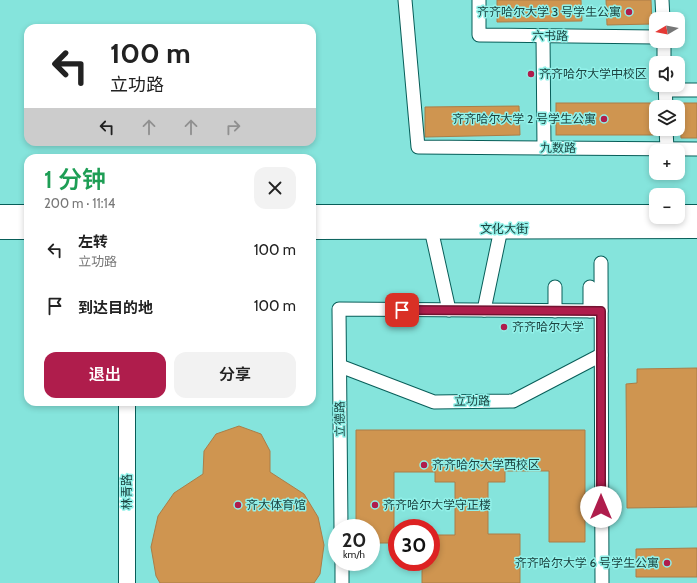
<!DOCTYPE html>
<html lang="zh">
<head>
<meta charset="utf-8">
<style>
	:root { --surface:#fff; --page:#f2f2f2; --text:#222; --muted:#767676; --accent:#af1d4c }
	body { margin:0; font-family:Cabin,"Noto Sans SC",sans-serif; background:var(--page); color:var(--text); height:100vh; display:flex; flex-direction:column; font-size:15px; white-space:nowrap }
	* { box-sizing:border-box; margin:0 }
	p { font-size:13px; color:var(--muted) }
	.icon { flex:none; width:22px; height:22px; fill:none; stroke:currentColor; stroke-width:2; stroke-linecap:round; stroke-linejoin:round }
	.map { position:relative; flex:1; overflow:hidden }
	.side { position:absolute; left:24px; top:154px; width:292px; height:252px; display:flex; flex-direction:column; background:var(--surface); border-radius:12px; box-shadow:0 2px 6px #0003 }
	.side>* { flex:none }
	.hud { position:absolute; left:24px; top:24px; width:292px; height:122px; border-radius:12px; box-shadow:0 2px 6px #0003; background:#fff; color:var(--text); overflow:hidden }
	.needle { width:26px; rotate:260deg }
	.fabs { position:absolute; left:649px; top:12px; display:grid; gap:8px }
	.fabs a { display:grid; place-items:center; width:36px; height:36px; border-radius:8px; background:var(--surface); box-shadow:0 2px 6px #0003; font-size:20px }
	.speed { position:absolute; left:328px; top:519px; display:flex; gap:8px; font-size:20px; font-weight:700; text-align:center }
	.speed>* { display:grid; place-content:center; width:52px; height:52px; border-radius:50%; background:var(--surface); box-shadow:0 2px 6px #0003; line-height:1 }
	.speed small { font-size:10px; font-weight:400 }
	.speed .limit { border:6px solid #d22; background:#fff; color:#111 }
	.pin { position:absolute; display:grid; place-items:center; width:34px; height:34px; color:#fff; margin:-17px; border-radius:8px; box-shadow:0 2px 6px #0006 }
	.me { position:absolute; width:44px; margin:-22px; rotate:0deg; stroke-linejoin:round; filter:drop-shadow(0 0 3px #0008) }
	.turn { display:flex; align-items:center; gap:14px; height:84px; padding:0 20px; font-size:18px }
	.turn .icon { width:52px; height:52px; stroke-width:2.5 }
	.turn b { display:block; font-size:28px; line-height:34px }
	.lanes { display:flex; align-items:center; height:38px; padding:0 20px; background:#0003; justify-content:center; gap:20px; direction:ltr }
	.lanes .off { opacity:.35 }
	.round { display:grid; place-items:center; flex:none; width:42px; height:42px; border-radius:12px; background:var(--page) }
	.head { display:flex; align-items:center; justify-content:space-between; height:68px; padding:0 20px }
	h1 { font-size:24px; font-weight:600; line-height:30px; color:#1e9e55 }
	.primary-button { display:flex; gap:8px; margin-top:auto; padding:8px 20px }
	.primary-button a { flex:1; height:46px; border-radius:12px; background:var(--accent); color:#fff; font-size:16px; font-weight:600; line-height:46px; text-align:center }
	.primary-button a+a { background:var(--page); color:var(--text) }
	ul { padding:0; list-style:none }
	li { display:flex; align-items:center; gap:12px; height:56px; padding:0 20px }
	li div { flex:1 }
	li b { display:block; font-size:15px }
	li em { font-style:normal }
	.map>svg:first-child { display:block }
</style>
</head>
<body>
<div class="map">
<svg width="697" height="583" viewBox="0 0 697 583">
	<rect width="100%" height="100%" fill="#85e4dc"/>
	<!-- building -->
	<g fill="#cf9550" stroke="#ab7d47">
		<polygon points="497,0 581,0 582,21 497,22"/>
		<polygon points="606,0 651,0 652,24 607,25"/>
		<rect x="556" y="103" width="97" height="32"/>
		<polygon points="679,103 697,103 697,138 681,138"/>
		<polygon points="519,106 520,135 425,137 425,107"/>
		<polygon points="697,368 697,507 627,508 626,384 637,383 637,369"/>
		<polygon points="239,426 261,434 270,451 270,472 304,494 318,517 324,545 320,574 314,583 160,583 156,576 151,547 158,516 174,493 203,474 204,451 216,434"/>
		<polygon points="356,430 585,430 585,542 549,542 549,471 505,471 505,482 488,482 488,534 520,534 520,583 422,583 422,562 431,562 431,535 455,535 455,482 435,482 435,472 394,472 394,543 371,543 371,528 356,528"/>
		<polygon points="697,548 697,577 636,577 636,549"/>
	</g>
	<g fill="none" stroke-linecap="round" stroke-linejoin="round">
		<!-- minor casing -->
		<g stroke="#085e59" stroke-width="15">
			<g id="minor">
				<polyline points="405,0 418,147 697,149"/>
				<polyline points="479,0 479,35 656,37"/>
				<polyline points="662,0 663,19"/>
				<polyline points="543,36 544,148"/>
				<polyline points="664,41 664,63"/>
				<polyline points="665,85 666,107"/>
				<polyline points="665,90 697,90"/>
				<polyline points="666,129 667,149"/>
				<polyline points="431,229 449,310"/>
				<polyline points="601,263 602,583"/>
				<polyline points="484,310 501,229"/>
				<polyline points="555,311 555,287"/>
				<polyline points="590,311 590,287"/>
				<polyline points="340,366 434,402 513,401 601,355"/>
				<polyline points="341,528 339,309 601,311"/>
				<polyline points="342,562 342,583"/>
			</g>
		</g>
		<!-- tertiary casing -->
		<g stroke="#085e59" stroke-width="18">
			<polyline id="tertiary" points="127,402 127,583"/>
		</g>
		<!-- secondary casing -->
		<g stroke="#085e59" stroke-width="20">
			<g id="secondary">
				<polyline points="0,214 28,214"/>
				<polyline points="312,214 656,214"/>
				<polyline points="678,214 697,214"/>
				<polyline points="0,230 28,230"/>
				<polyline points="312,230 697,229"/>
			</g>
		</g>
		<!-- minor -->
		<use href="#minor" stroke="#fff" stroke-width="13"/>
		<!-- tertiary -->
		<use href="#tertiary" stroke="#fff" stroke-width="16"/>
		<!-- secondary -->
		<use href="#secondary" stroke="#fff" stroke-width="18"/>
	</g>
	<g fill="none" stroke-linecap="round" stroke-linejoin="round">
		<!-- route casing -->
		<g stroke="#721331" stroke-width="10">
			<polyline id="route" points="402,310 601,311 601,507"/>
		</g>
		<!-- route -->
		<use href="#route" stroke="#af1d4c" stroke-width="7"/>
	</g>
	<!-- markers -->
	<g fill="#af1d4c" stroke="#92f1e9" stroke-width="1.5">
		<circle cx="629" cy="12" r="4"/>
		<circle cx="531" cy="74" r="4"/>
		<circle cx="604" cy="119" r="4"/>
		<circle cx="504" cy="327" r="4"/>
		<circle cx="424" cy="465" r="4"/>
		<circle cx="238" cy="505" r="4"/>
		<circle cx="375" cy="505" r="4"/>
		<circle cx="667" cy="563" r="4"/>
	</g>
	<g text-anchor="middle" stroke-width="3" stroke-linejoin="round" paint-order="stroke">
		<!-- poi labels -->
		<g font-size="12" fill="#1b4340" stroke="#92f1e9" text-anchor="start">
			<text x="621" y="16" text-anchor="end">齐齐哈尔大学 3 号学生公寓</text>
			<text x="539" y="78">齐齐哈尔大学中校区</text>
			<text x="596" y="123" text-anchor="end">齐齐哈尔大学 2 号学生公寓</text>
			<text x="512" y="331">齐齐哈尔大学</text>
			<text x="432" y="469">齐齐哈尔大学西校区</text>
			<text x="246" y="509">齐大体育馆</text>
			<text x="383" y="509">齐齐哈尔大学守正楼</text>
			<text x="659" y="567" text-anchor="end">齐齐哈尔大学 6 号学生公寓</text>
		</g>
		<!-- street labels -->
		<g font-size="12" fill="#1b4340" stroke="#92f1e9">
			<text transform="translate(550 36) rotate(1)" y="4">六书路</text>
			<text transform="translate(558 148) rotate(1)" y="4">九数路</text>
			<text x="504" y="233">文化大街</text>
			<text transform="translate(472 401) rotate(-1)" y="4">立功路</text>
			<text transform="translate(340 419) rotate(-91)" y="4">立德路</text>
			<text transform="translate(127 492) rotate(-90)" y="4">林青路</text>
		</g>
	</g>
</svg>
<div class="fabs">
<a><svg class="needle" viewBox="-14 -14 28 28"><path d="M0-13l5 13h-10z" fill="#e53935"/><path d="M0 13l5-13h-10z" fill="#767676"/></svg></a>
<a><svg class="icon" aria-label="sound" viewBox="0 0 24 24"><path d="M4 9h4l5-4v14l-5-4H4zM17 9q2 3 0 6"/></svg></a>
<a><svg class="icon" aria-label="layers" viewBox="0 0 24 24"><path d="M12 4l9 5-9 5-9-5zM3 14l9 5 9-5"/></svg></a>
<a>+</a>
<a>−</a>
</div>
<div class="speed"><div>20<small>km/h</small></div><div class="limit">30</div></div>
<div class="pin" style="left:402px;top:310px;background:#d93025"><svg class="icon" aria-label="arrive" viewBox="0 0 24 24"><path d="M6 21V4h12l-3 4 3 4H6"/></svg></div>
<svg class="me" style="left:601px;top:507px" viewBox="-20 -20 40 40"><circle r="19" fill="#fff"/><path d="M0-13L10 11 0 6-10 11z" fill="#af1d4c"/></svg>
<div class="hud">
<div class="turn"><svg class="icon" aria-label="left" viewBox="0 0 24 24"><path d="M17 20v-9H6M10 6l-5 5 5 5"/></svg><div><b>100 m</b>立功路</div></div>
<div class="lanes"><svg class="icon" aria-label="left" viewBox="0 0 24 24"><path d="M17 20v-9H6M10 6l-5 5 5 5"/></svg><svg class="icon off" aria-label="ahead" viewBox="0 0 24 24"><path d="M12 20V5M6 11l6-6 6 6"/></svg><svg class="icon off" aria-label="ahead" viewBox="0 0 24 24"><path d="M12 20V5M6 11l6-6 6 6"/></svg><svg class="icon off" aria-label="right" viewBox="0 0 24 24"><path d="M7 20v-9h11M14 6l5 5-5 5"/></svg></div>
</div>
<section class="side">
<div class="head"><div><h1>1 分钟</h1><p>200 m · 11:14</p></div><a class="round"><svg class="icon" aria-label="close" viewBox="0 0 24 24"><path d="M6 6l12 12M18 6L6 18"/></svg></a></div>
<ul>
<li><svg class="icon" aria-label="left" viewBox="0 0 24 24"><path d="M17 20v-9H6M10 6l-5 5 5 5"/></svg><div><b>左转</b><p>立功路</p></div><em>100 m</em></li>
<li><svg class="icon" aria-label="arrive" viewBox="0 0 24 24"><path d="M6 21V4h12l-3 4 3 4H6"/></svg><div><b>到达目的地</b></div><em>100 m</em></li>
</ul>
<div class="primary-button"><a>退出</a><a>分享</a></div>
</section>
</div>
</body>
</html>
